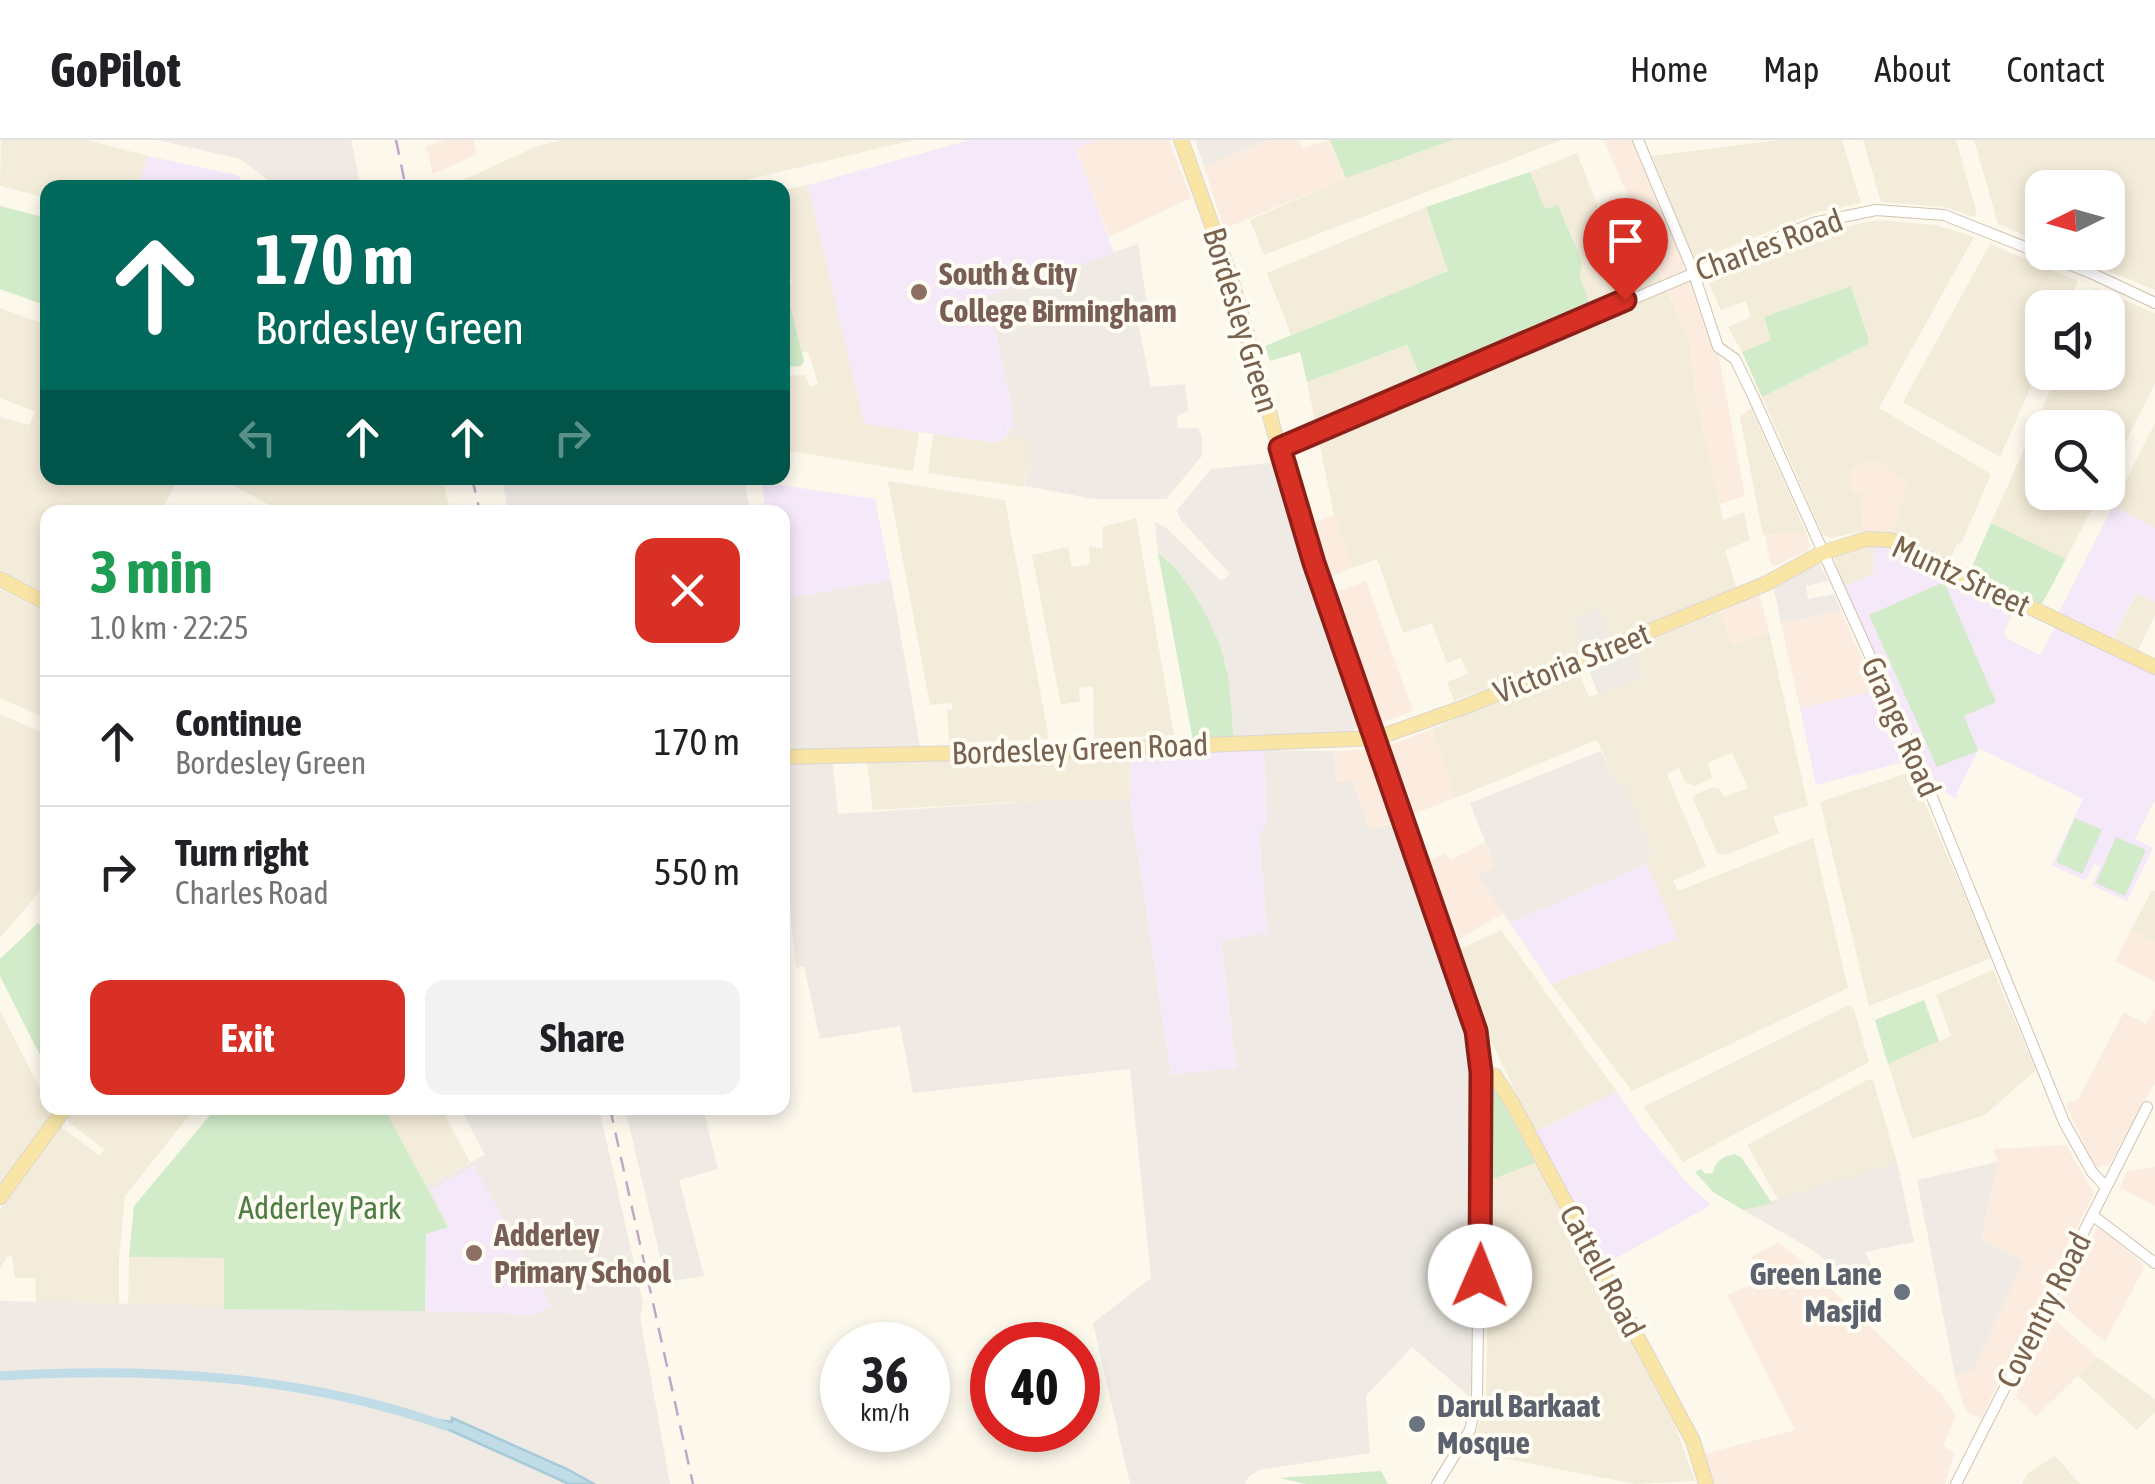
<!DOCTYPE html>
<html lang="en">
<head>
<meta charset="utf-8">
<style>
	:root { --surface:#fff; --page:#f2f2f2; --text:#202124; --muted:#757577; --line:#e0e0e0; --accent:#d93025 }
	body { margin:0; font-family:"Asap Condensed",sans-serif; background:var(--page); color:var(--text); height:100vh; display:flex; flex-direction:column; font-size:38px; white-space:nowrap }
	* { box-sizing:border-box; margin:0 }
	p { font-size:32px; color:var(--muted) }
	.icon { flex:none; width:55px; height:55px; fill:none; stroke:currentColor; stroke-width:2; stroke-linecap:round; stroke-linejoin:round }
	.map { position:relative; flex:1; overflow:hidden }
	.sheet { position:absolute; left:40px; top:365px; width:750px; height:610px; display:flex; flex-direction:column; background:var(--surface); border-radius:20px; box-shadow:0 5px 15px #0003 }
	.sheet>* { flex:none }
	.banner { position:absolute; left:40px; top:40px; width:750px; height:305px; border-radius:20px; box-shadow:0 5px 15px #0003; background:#00695c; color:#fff; overflow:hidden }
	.needle { width:65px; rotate:265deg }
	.fabs { position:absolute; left:2025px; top:30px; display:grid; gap:20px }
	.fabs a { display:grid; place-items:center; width:100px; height:100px; border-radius:20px; background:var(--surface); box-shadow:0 5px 15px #0003; font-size:50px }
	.speed { position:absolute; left:820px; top:1182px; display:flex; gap:20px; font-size:50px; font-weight:700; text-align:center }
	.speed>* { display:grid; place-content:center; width:130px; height:130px; border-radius:50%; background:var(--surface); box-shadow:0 5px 15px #0003; line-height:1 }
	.speed small { font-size:25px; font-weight:400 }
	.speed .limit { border:15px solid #d22; background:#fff; color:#111 }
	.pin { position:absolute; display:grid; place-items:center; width:85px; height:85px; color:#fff; margin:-102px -42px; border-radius:50% 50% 50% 0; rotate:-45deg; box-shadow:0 0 10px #0007 }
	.pin .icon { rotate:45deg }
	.me { position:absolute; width:110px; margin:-55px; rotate:1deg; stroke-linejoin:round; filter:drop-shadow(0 0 8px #0008) }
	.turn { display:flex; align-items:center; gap:35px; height:210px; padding:0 50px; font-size:45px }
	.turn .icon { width:130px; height:130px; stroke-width:2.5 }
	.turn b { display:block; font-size:70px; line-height:85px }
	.lanes { display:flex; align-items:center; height:95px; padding:0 50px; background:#0003; justify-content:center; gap:50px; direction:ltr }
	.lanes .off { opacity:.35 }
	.round { display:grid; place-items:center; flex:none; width:105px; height:105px; border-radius:20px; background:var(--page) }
	.summary { display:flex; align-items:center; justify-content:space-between; height:170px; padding:0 50px }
	h1 { font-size:60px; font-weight:700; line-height:75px; color:#1e9e55 }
	.button { display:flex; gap:20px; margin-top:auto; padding:20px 50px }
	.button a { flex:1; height:115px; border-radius:20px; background:var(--accent); color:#fff; font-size:40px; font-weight:700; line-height:115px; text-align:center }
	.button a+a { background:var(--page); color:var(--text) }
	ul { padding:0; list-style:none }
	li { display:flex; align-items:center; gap:30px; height:130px; padding:0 50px; border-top:2px solid var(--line) }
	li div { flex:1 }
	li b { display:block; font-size:38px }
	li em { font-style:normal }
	header { display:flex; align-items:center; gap:60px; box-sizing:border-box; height:140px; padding:0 50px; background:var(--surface); border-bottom:2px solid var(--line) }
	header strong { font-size:48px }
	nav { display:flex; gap:55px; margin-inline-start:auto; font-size:35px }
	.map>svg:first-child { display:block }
</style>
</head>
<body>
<header>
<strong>GoPilot</strong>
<nav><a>Home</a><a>Map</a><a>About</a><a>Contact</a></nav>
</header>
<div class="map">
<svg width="2155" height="1344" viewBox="0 0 2155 1344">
	<rect width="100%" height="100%" fill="#fdf8ec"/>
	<!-- residential -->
	<g fill="#f4ecda">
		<polygon points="1,0 87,0 148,16 138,47 48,48 47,58 0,46"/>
		<polygon points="561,0 913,0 717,47 456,47 461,41 535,7"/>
		<polygon points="1453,0 1561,0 1264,115 1250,80 1346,38"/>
		<polygon points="1781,0 1842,0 1861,63 1815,73 1694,121 1652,16"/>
		<polygon points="1863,0 1956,0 1977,74 1973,77 1945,67 1881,62"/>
		<polygon points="1974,0 2155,0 2155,150 2064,113 2108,112 2108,48 2042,48 2042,103 1998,84"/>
		<polygon points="1577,13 1608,93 1637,82 1689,200 1696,255 1723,380 1744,372 1750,400 1725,410 1736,447 1612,499 1599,467 1572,478 1585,510 1454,561 1447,542 1468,534 1461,518 1447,523 1432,483 1403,493 1377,419 1352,428 1334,375 1307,242 1408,205 1420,237 1591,165 1580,138 1582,119 1559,66 1545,69 1530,32"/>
		<polygon points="808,45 864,283 919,292 913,331 783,310 783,236 805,235 810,247 818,244 808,212 802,212 786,146 792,144 782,102 783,50"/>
		<polygon points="1426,67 1448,131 1291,195 1267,133"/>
		<polygon points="1878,80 1936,85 1974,97 1879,268 1991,334 1962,402 1957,404 1950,419 1892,392 1908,342 1861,353 1863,391 1831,398 1823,395 1762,257 1868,204 1869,198 1851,146 1764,177 1772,200 1742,212 1728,187 1751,177 1746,161 1721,170 1705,135 1814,93"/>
		<polygon points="1990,104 2078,141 2066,167 2042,168 2042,221 2000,317 1903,262"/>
		<polygon points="2095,148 2155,173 2155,243 2108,337 2108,288 2042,288 2042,352 2100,353 2066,419 1991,383 2058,233 2108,232 2108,168 2086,167"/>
		<polygon points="0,168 47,185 48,338 178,338 161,372 48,372 47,454 0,430 0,277 29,285 36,272 0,258"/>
		<polygon points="1751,268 1806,392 1763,395 1740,277"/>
		<polygon points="2155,283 2155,388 2113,366"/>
		<polygon points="933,294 996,303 1007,296 1032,300 1024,347 928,333"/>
		<polygon points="220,338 442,338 451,372 282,372"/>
		<polygon points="888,341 1005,360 1049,599 949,603 947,569 952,569 952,563 930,565"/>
		<polygon points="1136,378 1174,595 1094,599 1093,546 1079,548 1080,561 1061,565 1032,415 1068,407 1072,427 1090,424 1089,406 1103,409 1102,387"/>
		<polygon points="1874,405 1873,435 1844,446 1833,416"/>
		<polygon points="0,449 47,473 47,579 0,558"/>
		<polygon points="2137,453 2155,462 2155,475 2138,510 2114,498"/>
		<polygon points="1720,472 1733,505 1769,492 1808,666 1773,676 1779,693 1726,715 1717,713 1693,659 1694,655 1714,647 1719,648 1724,657 1748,648 1732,613 1708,623 1712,638 1695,646 1686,643 1679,628 1667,634 1706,726 1673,741 1678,751 1813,698 1848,848 1632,951 1551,844 1677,799 1647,724 1654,713 1622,642 1617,644 1597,600 1455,658 1432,589 1577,527 1589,557 1642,537 1632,507"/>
		<polygon points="0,574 48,595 47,743 0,798"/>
		<polygon points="1129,614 1130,661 1055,660 873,670 867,623"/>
		<polygon points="1911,632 1992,818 1869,866 1820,662"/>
		<polygon points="2152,750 2155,751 2155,803 2131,790"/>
		<polygon points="1501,790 1617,952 1534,992 1484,886 1456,811"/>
		<polygon points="1993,830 2036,930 1985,975 1912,999 1888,924 1951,896 1936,855"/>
		<polygon points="1849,865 1854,869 1869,922 1683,1022 1643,967"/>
		<polygon points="0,871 50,968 48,978 0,1045"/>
		<polygon points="1867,940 1873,940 1897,1022 1779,1061 1747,1005"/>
		<polygon points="73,968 195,968 125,1056 119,1118 119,1166 36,1167 35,1138 15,1138 12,1116 7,1117 0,1129 0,1069 59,986 99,1015 104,1010 68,981 68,975"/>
		<polygon points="384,968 441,968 470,1022 426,1046"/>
		<polygon points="1535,1023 1674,1283 1695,1341 1635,1344 1470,1312 1486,1263 1490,1040"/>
		<polygon points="129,1117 224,1118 224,1169 128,1171"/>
		<polygon points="2097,1217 2155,1259 2155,1272 2137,1290 2078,1236"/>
		<polygon points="2055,1316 2080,1344 2022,1344 2028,1333"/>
	</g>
	<!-- commercial -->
	<g fill="#fcece0">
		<polygon points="447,0 473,0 477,14 433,34 426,6"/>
		<polygon points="1096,0 1169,0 1191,58 1109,97 1076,8"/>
		<polygon points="1268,0 1299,0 1303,8 1330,0 1346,38 1224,89 1204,27"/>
		<polygon points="1604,0 1632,0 1690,139 1719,218 1745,356 1719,364 1696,255 1689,200"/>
		<polygon points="1870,320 1882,323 1908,342 1892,392 1863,391 1861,353 1851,353 1851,329"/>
		<polygon points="1334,375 1352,428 1327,438 1308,384"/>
		<polygon points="1806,392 1810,406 1808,410 1775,426 1770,423 1765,395"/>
		<polygon points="1366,441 1413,571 1377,584 1329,454"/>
		<polygon points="1759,453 1769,492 1733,505 1720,472"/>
		<polygon points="1841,471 1876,551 1800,568 1781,483"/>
		<polygon points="1432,589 1455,658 1405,677 1384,607"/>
		<polygon points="1371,609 1394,680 1369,691 1352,641 1336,644 1334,611"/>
		<polygon points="1485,702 1495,728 1479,736 1504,773 1453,803 1425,723 1445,713 1451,720"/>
		<polygon points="2131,790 2155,803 2155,842 2115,821"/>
		<polygon points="2155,868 2155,942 2109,1025 2095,1027 2065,964 2078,960 2124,872 2146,884"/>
		<polygon points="2066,1005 2094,1053 1981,1278 1969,1274 1963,1264 1955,1236 1973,1230 2024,1121 1981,1100 1998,1022 1993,1009"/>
		<polygon points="2155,1027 2155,1066 2120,1048 2127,1031"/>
		<polygon points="2098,1085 2145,1126 2105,1202 2058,1162"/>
		<polygon points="1778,1103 1799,1118 1942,1255 1956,1276 1943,1305 1954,1313 1945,1344 1713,1344 1704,1314 1795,1290 1727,1155 1763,1140 1751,1116"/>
		<polygon points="2055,1180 2097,1217 2036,1277 2015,1256"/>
	</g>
	<!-- industrial -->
	<g fill="#efeae4">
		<polygon points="158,0 351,0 361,47 277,47 240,19"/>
		<polygon points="1195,0 1268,0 1204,27"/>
		<polygon points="1138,104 1149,175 1137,177 1151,247 1185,244 1188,271 1177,276 1178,288 1198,288 1202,296 1202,316 1166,359 1094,359 1025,346 1031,301 1007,296 1013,271 987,156"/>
		<polygon points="1276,322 1309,436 1358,567 1361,584 1351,593 1234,598 1226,524 1218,503 1196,457 1166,418 1158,413 1155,382 1165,387 1221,441 1230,434 1180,379 1177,370 1211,329"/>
		<polygon points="502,338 743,338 751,372 508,372"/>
		<polygon points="1820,424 1828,441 1806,446 1808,459 1834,454 1841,471 1781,483 1774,449 1778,443"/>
		<polygon points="891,440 920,606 783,611 783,459"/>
		<polygon points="1599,467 1612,499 1585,510 1572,478"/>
		<polygon points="1632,507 1643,537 1598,554 1587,524"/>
		<polygon points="1265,610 1334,611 1336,643 1352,640 1369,690 1397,682 1473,898 1477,981 1475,1198 1470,1257 1412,1207 1366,1256 1370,1313 1259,1330 1248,1337 1245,1344 1130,1344 1093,1183 1151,1138 1130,929 913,953 900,886 820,899 804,826 796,828 790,769 783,769 783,621 832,618 838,674 1055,660 1130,661 1171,935 1236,927 1221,800 1267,792 1259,690 1266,687"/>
		<polygon points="1601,611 1617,644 1623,642 1654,714 1647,724 1510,783 1478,735 1495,727 1470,663"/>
		<polygon points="460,968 599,968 643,1163 640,1178 670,1344 0,1344 0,1161 421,1170 472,1131 426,1046 485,1015"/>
		<polygon points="625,968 703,968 718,1029 679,1040 704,1136 666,1142"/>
		<polygon points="1897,1022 1914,1102 1865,1112 1872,1126 1854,1142 1808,1107 1743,1070"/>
		<polygon points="1998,1022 1981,1100 2024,1121 1973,1230 1955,1236 1917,1040"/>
	</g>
	<!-- education -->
	<g fill="#f5e8f9">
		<polygon points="970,0 1096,0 1076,9 1114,113 987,156 1013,271 1012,288 1007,289 1007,296 997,303 864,284 808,45"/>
		<polygon points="148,16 236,35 253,47 138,47"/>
		<polygon points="761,342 875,359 891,440 783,459 782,372 766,372"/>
		<polygon points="2113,366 2155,388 2155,462 2136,453 2114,498 2059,472"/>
		<polygon points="1874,405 1883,406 2015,466 2004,493 2006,498 2040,515 2055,487 2155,534 2155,660 2135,699 2153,708 2127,761 2092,745 2100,727 2094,724 2086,741 2052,725 2083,659 1979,608 1957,653 1957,659 1938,648 1844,446 1873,435"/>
		<polygon points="1876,551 1907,621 1816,645 1800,568"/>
		<polygon points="1265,610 1266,688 1259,691 1267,793 1221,801 1236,928 1171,935 1130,661 1129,614"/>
		<polygon points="1647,724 1678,799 1551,844 1510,783"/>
		<polygon points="1617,952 1643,990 1688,1044 1711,1065 1604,1125 1534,992"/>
		<polygon points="474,1026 552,1167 536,1175 425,1171 426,1094 448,1086 430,1049"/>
	</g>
	<!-- green -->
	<g fill="#d2ebc9">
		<polygon points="1330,0 1453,0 1346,38"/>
		<polygon points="1530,32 1545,69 1558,65 1582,120 1580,138 1591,165 1421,238 1407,205 1307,242 1300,212 1270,221 1265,206 1448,131 1426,67"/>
		<polygon points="0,66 47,78 47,166 0,149"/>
		<polygon points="782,131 804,221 801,226 782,227"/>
		<polygon points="1851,146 1869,199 1868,204 1762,257 1742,212 1771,200 1764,177"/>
		<polygon points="1991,383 2066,419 2042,464 1971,429"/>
		<path d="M1158,413c28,18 62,81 68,114 5,23 5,48 8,71l-41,3z"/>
		<polygon points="1944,442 1996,562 1964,576 1978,611 1937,627 1869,475"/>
		<polygon points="2075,678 2102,690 2082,734 2056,722"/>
		<polygon points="2116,697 2146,710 2125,756 2096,743"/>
		<polygon points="38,783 47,794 47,929 0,836 0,819"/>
		<polygon points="1924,860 1939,901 1888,924 1875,880"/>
		<polygon points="1494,946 1535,1023 1490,1040 1489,949"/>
		<polygon points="216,968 384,968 448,1087 426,1094 425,1171 224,1169 224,1118 129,1117 134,1066"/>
		<path d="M1734,1014l7,3 31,46 -29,7 -30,-18 -18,-20 6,-3 4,5 8,-1c2,-12 9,-16 21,-19z"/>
		<polygon points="1381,1331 1388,1344 1306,1344 1279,1338"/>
	</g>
	<!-- water -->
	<polygon fill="#bfdce7" stroke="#a6cad9" stroke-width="2.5" points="452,1278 567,1329 594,1344 569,1344 436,1284 437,1280 452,1282"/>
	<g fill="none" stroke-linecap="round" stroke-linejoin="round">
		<!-- canal -->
		<path stroke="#bfdce7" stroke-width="9" d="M0,1236c150,-9 303,-1 446,50"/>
		<!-- minor casing -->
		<g stroke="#d0c2b0" stroke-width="12">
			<g id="minor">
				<polyline points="1638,0 1693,131 1718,207 1735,219 1753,256 1919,625 2064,982 2092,1032 2105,1046"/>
				<polyline points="1280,308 1813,83 1876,70 1944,75 2091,133 2155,163"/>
				<polyline points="2092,1075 2155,1123"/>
				<polyline points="1437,1344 1470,1290 1477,1259 1481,932"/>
				<polyline points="1956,1344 2147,967"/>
			</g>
		</g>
		<!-- major casing -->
		<g stroke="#dcd6d1" stroke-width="16">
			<g id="major">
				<polyline points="1181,0 1230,135 1299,378 1470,871 1481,932 1495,936 1511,961 1693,1301 1706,1344"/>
				<polyline points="0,439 48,464"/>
				<polyline points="782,617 1057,611 1377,598 1467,566 1765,444 1822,413 1866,399 1890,400 2155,527"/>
				<polyline points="0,1057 65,968"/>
			</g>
		</g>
		<!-- minor -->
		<use href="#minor" stroke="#fff" stroke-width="10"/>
		<!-- major -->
		<use href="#major" stroke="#f9e5a6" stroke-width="14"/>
		<!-- rail -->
		<g stroke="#bea8c8" stroke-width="2.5" stroke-dasharray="15 10" stroke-linecap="butt">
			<polyline points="396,0 406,48"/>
			<polyline points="472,338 480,372"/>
			<polyline points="610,968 693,1344"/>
		</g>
	</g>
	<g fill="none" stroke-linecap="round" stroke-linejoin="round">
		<!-- route casing -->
		<g stroke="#8d1f18" stroke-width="25">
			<polyline id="route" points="1480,1136 1481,932 1476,891 1314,423 1280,308 1625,160"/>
		</g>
		<!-- route -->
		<use href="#route" stroke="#d93025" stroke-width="18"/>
	</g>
	<!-- markers -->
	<g fill="#8d6e63" stroke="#fffcf3" stroke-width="4">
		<circle cx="919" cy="152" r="10"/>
		<circle cx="474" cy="1113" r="10"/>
	</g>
	<g fill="#6b7280" stroke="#fffcf3" stroke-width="4">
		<circle cx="1902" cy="1152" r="10"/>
		<circle cx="1417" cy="1284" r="10"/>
	</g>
	<g text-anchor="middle" stroke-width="8" stroke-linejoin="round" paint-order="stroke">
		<!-- street labels -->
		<g font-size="32" fill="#79634e" stroke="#fffcf3">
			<text transform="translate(1769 105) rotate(-20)" y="11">Charles Road</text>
			<text transform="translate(1241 180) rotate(73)" y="11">Bordesley Green</text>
			<text transform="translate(1961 436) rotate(25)" y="11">Muntz Street</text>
			<text transform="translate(1572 523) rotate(-22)" y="11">Victoria Street</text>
			<text transform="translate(1901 587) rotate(66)" y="11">Grange Road</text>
			<text transform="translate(1080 609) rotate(-2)" y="11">Bordesley Green Road</text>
			<text transform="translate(1602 1131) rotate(62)" y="11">Cattell Road</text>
			<text transform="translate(2044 1170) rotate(-63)" y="11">Coventry Road</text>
		</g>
		<!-- education labels -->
		<g font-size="32" font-weight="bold" fill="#785e54" stroke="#fffcf3" text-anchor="start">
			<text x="939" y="145">South &amp; City<tspan x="939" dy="37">College Birmingham</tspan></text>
			<text x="494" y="1106">Adderley<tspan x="494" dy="37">Primary School</tspan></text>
		</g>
		<!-- park labels -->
		<g font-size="32" fill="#4e7e45" stroke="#fffcf3">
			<text x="320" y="1079">Adderley Park</text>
		</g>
		<!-- worship labels -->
		<g font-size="32" font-weight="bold" fill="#5b616d" stroke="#fffcf3" text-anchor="end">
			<text x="1882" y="1145">Green Lane<tspan x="1882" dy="37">Masjid</tspan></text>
			<text x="1437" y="1277" text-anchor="start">Darul Barkaat<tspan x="1437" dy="37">Mosque</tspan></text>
		</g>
	</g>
</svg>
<div class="fabs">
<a><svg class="needle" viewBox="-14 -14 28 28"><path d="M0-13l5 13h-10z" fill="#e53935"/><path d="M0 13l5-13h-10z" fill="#757577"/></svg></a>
<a><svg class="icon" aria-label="sound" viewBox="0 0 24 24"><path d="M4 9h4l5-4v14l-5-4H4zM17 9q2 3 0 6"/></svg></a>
<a><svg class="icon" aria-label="search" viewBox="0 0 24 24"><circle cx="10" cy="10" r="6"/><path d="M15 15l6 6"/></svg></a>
</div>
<div class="speed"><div>36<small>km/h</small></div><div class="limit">40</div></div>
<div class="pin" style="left:1625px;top:160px;background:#d93025"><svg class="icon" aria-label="arrive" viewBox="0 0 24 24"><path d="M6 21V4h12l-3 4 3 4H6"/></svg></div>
<svg class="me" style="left:1480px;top:1136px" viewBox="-20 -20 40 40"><circle r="19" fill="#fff"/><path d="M0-13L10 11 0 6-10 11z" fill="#d93025"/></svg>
<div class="banner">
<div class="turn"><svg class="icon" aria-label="ahead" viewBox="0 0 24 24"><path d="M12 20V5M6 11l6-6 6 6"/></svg><div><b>170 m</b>Bordesley Green</div></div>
<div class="lanes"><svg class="icon off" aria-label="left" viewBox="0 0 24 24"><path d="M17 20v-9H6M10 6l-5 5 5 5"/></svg><svg class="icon" aria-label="ahead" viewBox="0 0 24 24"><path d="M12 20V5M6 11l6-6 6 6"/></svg><svg class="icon" aria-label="ahead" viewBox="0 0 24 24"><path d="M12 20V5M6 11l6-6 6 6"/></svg><svg class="icon off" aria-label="right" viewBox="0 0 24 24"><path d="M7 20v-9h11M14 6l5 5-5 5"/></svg></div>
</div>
<section class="sheet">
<div class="summary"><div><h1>3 min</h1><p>1.0 km · 22:25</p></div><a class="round" style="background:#d93025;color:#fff"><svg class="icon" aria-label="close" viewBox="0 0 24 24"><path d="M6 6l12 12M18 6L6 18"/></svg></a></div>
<ul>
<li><svg class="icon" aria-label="ahead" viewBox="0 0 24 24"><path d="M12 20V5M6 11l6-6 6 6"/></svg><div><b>Continue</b><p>Bordesley Green</p></div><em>170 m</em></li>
<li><svg class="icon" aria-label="right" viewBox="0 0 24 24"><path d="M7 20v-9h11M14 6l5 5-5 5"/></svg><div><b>Turn right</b><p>Charles Road</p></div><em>550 m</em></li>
</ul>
<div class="button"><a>Exit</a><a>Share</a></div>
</section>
</div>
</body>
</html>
